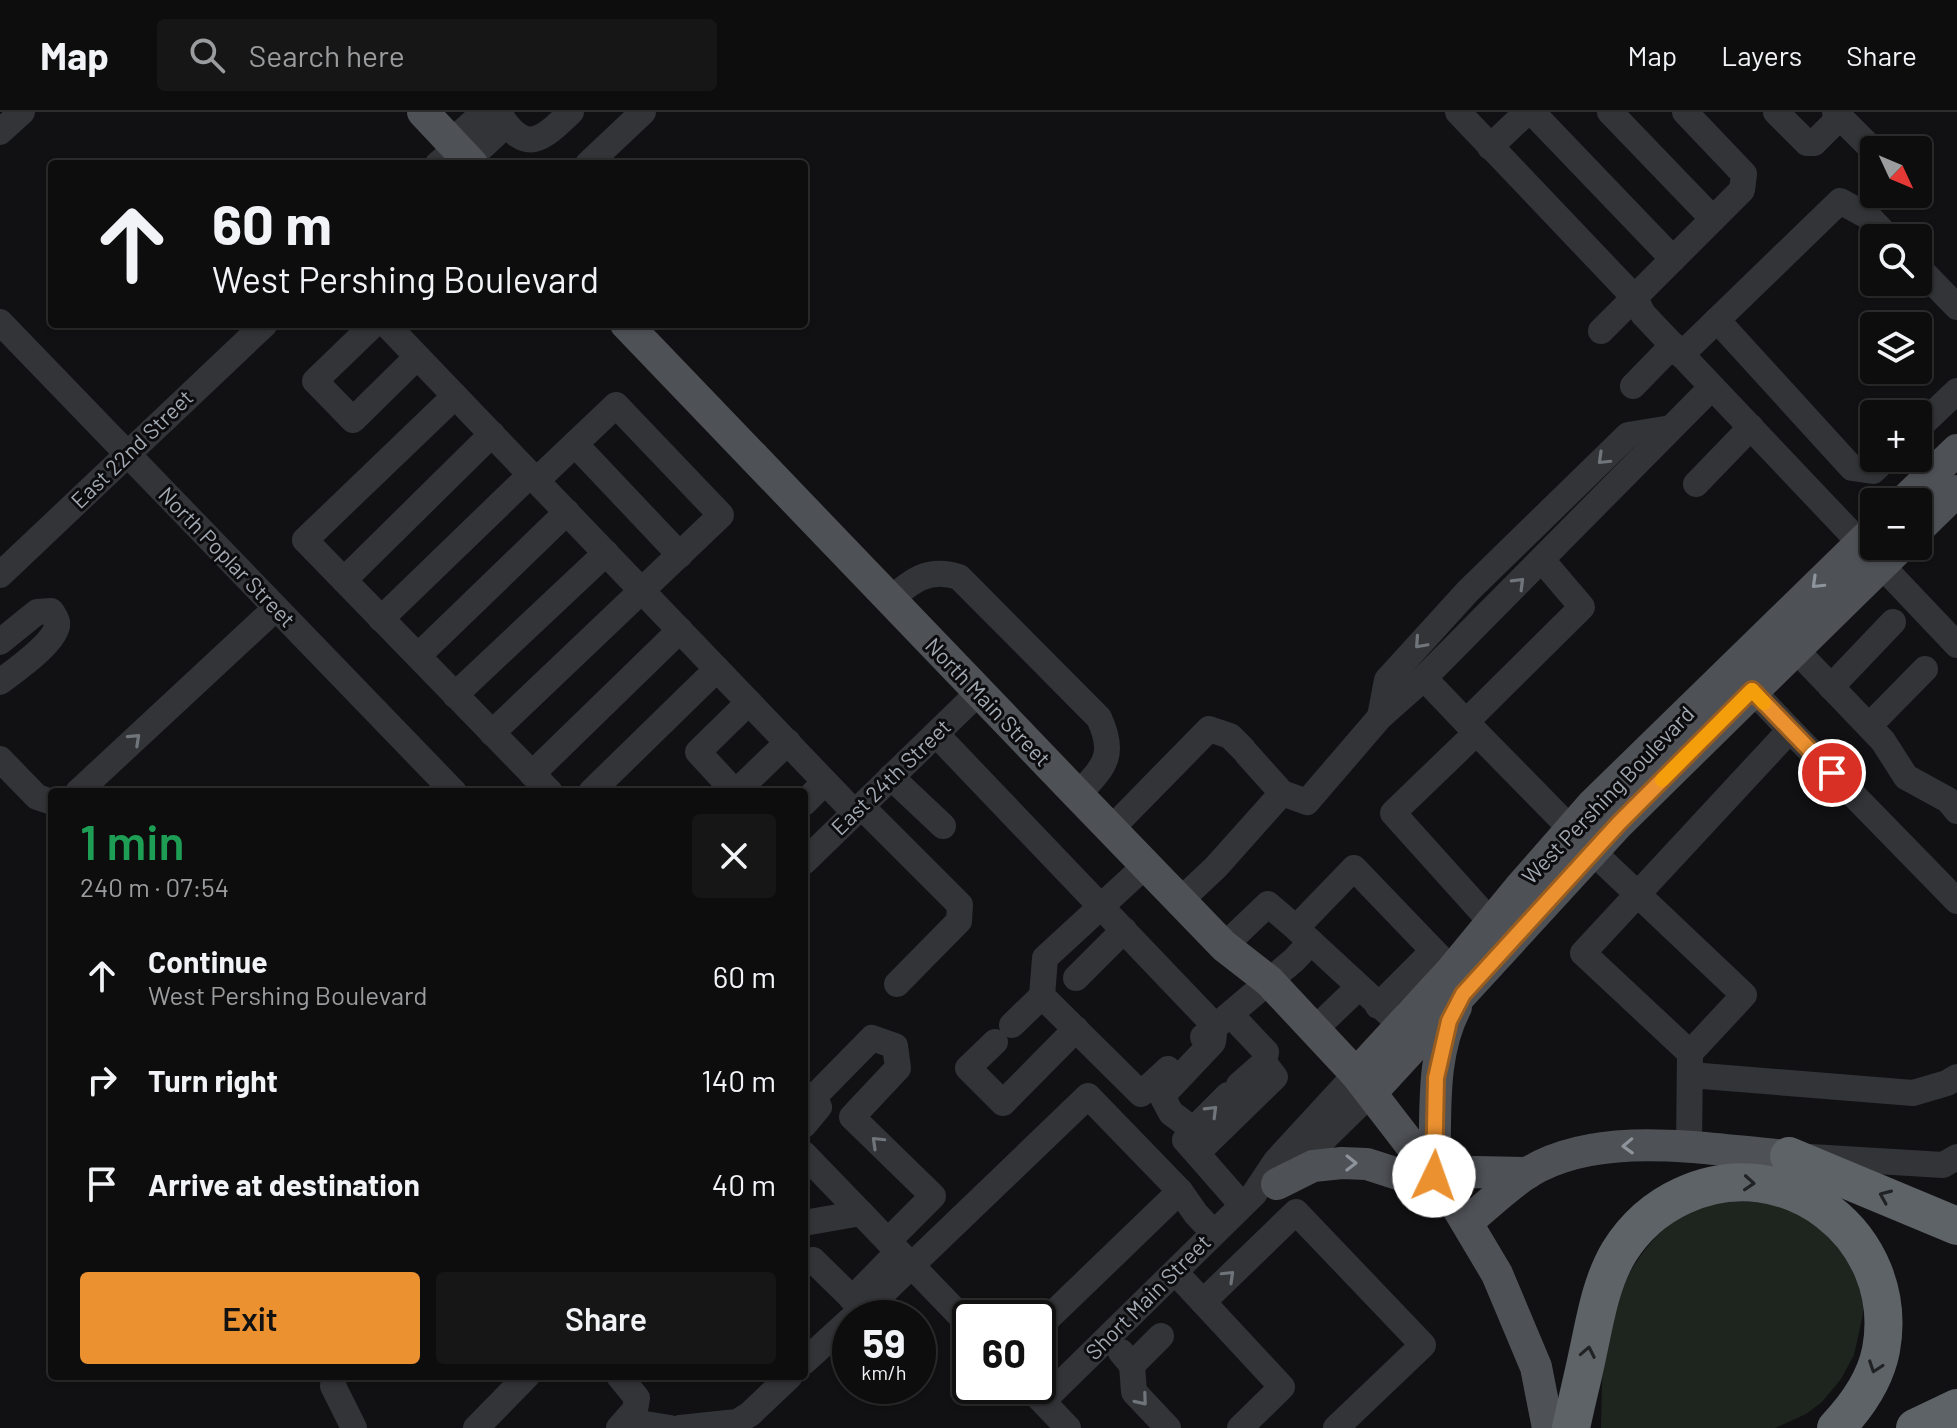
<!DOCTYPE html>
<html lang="en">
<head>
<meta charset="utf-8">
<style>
	:root { --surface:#0d0d0e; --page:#161617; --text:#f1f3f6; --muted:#9a9c9e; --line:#2d2d2e; --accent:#ec9130 }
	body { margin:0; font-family:Barlow,sans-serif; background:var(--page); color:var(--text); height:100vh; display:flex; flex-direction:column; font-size:30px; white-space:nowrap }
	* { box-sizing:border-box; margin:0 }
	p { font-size:26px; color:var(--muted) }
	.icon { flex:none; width:44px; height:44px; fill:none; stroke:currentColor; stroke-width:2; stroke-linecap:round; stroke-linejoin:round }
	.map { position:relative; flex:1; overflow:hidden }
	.drawer { position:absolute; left:48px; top:676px; width:760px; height:592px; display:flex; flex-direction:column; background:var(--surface); border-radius:8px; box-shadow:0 2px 6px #0004,0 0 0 2px var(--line) }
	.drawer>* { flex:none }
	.guide { position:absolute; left:48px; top:48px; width:760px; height:168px; border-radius:8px; box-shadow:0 2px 6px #0004,0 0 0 2px var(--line); background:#0d0d0e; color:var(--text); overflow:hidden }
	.needle { width:52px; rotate:134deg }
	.fabs { position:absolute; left:1860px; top:24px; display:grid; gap:16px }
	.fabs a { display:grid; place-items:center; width:72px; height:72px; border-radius:8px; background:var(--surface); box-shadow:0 2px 6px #0004,0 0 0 2px var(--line); font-size:40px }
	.speed { position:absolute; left:832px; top:1188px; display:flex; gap:16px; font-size:40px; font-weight:700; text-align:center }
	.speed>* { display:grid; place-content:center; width:104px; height:104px; border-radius:50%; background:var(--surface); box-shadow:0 2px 6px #0004,0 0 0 2px var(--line); line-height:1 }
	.speed small { font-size:20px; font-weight:400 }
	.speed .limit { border:4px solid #111; border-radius:12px; background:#fff; color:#111 }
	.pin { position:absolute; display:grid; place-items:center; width:68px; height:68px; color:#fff; margin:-34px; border:4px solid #fff; border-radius:50%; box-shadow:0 2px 8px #0007 }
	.me { position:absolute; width:88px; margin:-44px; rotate:3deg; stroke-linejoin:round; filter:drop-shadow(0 0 6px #0008) }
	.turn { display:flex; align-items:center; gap:28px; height:168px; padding:0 32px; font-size:36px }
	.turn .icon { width:104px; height:104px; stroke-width:2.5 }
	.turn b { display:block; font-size:56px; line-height:68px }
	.round { display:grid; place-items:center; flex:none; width:84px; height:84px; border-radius:8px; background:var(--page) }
	.summary { display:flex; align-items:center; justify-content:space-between; height:136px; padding:0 32px }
	h1 { font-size:48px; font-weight:600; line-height:60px; color:#1e9e55 }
	.action { display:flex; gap:16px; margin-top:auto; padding:16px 32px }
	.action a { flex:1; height:92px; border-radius:8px; background:var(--accent); color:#111; font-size:32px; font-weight:600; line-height:92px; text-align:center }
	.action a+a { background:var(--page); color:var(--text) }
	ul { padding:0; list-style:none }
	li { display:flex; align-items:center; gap:24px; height:104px; padding:0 32px }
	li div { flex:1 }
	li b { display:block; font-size:30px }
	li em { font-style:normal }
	header { display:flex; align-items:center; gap:48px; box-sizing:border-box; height:112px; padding:0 40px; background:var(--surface); border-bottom:2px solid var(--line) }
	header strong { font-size:38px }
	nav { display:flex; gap:44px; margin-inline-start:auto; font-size:28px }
	.search { width:560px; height:72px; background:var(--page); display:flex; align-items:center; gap:20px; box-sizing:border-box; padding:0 28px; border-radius:8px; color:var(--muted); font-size:30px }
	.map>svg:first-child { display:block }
</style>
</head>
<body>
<header>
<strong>Map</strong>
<div class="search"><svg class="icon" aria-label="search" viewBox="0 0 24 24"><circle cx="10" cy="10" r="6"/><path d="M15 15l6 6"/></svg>Search here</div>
<nav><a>Map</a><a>Layers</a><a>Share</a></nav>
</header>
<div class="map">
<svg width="1957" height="1316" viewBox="0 0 1957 1316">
	<rect width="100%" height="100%" fill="#111113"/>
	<!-- green -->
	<path fill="#1e251e" d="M1725,1088l63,4 49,34 28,57 -2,19 -9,41 -13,24 -19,23 -16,12 -31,14h-174c1,-28 0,-58 5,-86 8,-51 37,-106 84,-131 10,-5 23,-8 35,-11z"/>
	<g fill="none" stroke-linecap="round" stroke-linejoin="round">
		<!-- minor -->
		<g stroke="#323438" stroke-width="26">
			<polyline points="1458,0 1635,186 1643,202 1957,533"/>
			<polyline points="1532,0 1673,147"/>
			<polyline points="1610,0 1713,107"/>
			<polyline points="1776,0 1807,31 1814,31 1840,5"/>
			<polyline points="1835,0 1874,39"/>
			<path d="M500,3c26,40 42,25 71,-3"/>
			<polyline points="0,20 22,0"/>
			<polyline points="451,30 481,3 500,3"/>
			<polyline points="1490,35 1527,0"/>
			<polyline points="468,48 496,22 501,0"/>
			<polyline points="438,52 457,36"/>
			<polyline points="588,52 643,0"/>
			<polyline points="1918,155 1957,195"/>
			<polyline points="1717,208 1852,356 1873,359 1887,346"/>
			<polyline points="0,210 454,680"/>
			<polyline points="374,212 315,269 353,308 417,245"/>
			<polyline points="386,212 855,701"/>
			<polyline points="1601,219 1742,78 1744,62 1685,0"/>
			<polyline points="1681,243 1840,89 1869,105 1889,126"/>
			<polyline points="1633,274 1673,233"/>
			<polyline points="455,284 305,428 550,680"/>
			<polyline points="1918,316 1957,279"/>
			<polyline points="575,332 680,443"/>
			<polyline points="1696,372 1751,315"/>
			<polyline points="1542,448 1582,495 1466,610 1571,717"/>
			<polyline points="0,463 265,212"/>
			<polyline points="344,468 492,322"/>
			<path d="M889,489c22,-20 39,-34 70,-24l140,141c18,39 4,49 -21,77"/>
			<polyline points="381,507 531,362"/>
			<path d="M0,530l37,-30 14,-1c1,1 6,9 6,11 4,17 -44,50 -57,60"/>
			<polyline points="1795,537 1883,629 1906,665 1948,688 1957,699"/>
			<polyline points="418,544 567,400"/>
			<polyline points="1424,566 1466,610"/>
			<polyline points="1831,575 1893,510"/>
			<polyline points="1752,578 1790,618"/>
			<polyline points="455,583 606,441"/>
			<polyline points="1380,605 1387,568 1468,479 1628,323 1671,316"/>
			<polyline points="1869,614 1925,557"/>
			<polyline points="492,621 721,403 616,293 536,369"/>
			<polyline points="1476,621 1393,701 1492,811"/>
			<polyline points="936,622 1215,914 1213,930 1162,984 1171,1001 1190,1015 1199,1012 1228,983"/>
			<polyline points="0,647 37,685 52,690"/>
			<polyline points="532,662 680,518"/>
			<polyline points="891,665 943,714"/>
			<polyline points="78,680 276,496"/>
			<polyline points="591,680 717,557"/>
			<polyline points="735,680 698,640 749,590"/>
			<polyline points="736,680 788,630"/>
			<polyline points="1282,681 1307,690 1380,605 1424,566 1712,275"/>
			<polyline points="804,691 825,670"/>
			<polyline points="861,694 960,793 959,809 897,872"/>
			<polyline points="1111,717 1209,617 1230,624 1243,637"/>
			<polyline points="1593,740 1744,883 1690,941"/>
			<polyline points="804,750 979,580"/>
			<polyline points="1146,753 1045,846 1042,884 1141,982 1168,957"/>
			<polyline points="1181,788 1216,755 1282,681 1247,642"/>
			<polyline points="1298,818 1401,913"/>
			<polyline points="1224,834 1268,792 1296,816 1354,756 1452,858"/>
			<polyline points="1076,866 1124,818"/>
			<polyline points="1378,894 1433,839"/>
			<polyline points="1012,913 1042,884"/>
			<polyline points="1315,917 1359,875"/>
			<polyline points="1203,925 1294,848 1311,830"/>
			<polyline points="995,930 968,956 1003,991 1076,917"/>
			<polyline points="1690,963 1913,981 1947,971 1957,965"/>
			<polyline points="1239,973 1264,951"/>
			<polyline points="804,1013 819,995 814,985 872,926 895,934 898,956 852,1005 933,1084 888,1129"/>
			<polyline points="1185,1028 1242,1093"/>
			<polyline points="1689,1036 1690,941 1583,841 1790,618 1957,789"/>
			<polyline points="1197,1041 1275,965 1264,951 1266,940 1231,903"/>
			<polyline points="804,1042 970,1214"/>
			<polyline points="1811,1045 1943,1053 1957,1045"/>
			<polyline points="1288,1062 1371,981"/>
			<polyline points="1180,1079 1196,1102 1214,1121"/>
			<polyline points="804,1111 861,1101"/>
			<polyline points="804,1150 813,1148 863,1197 853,1206"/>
			<polyline points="1175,1160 1203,1190 1296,1100 1423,1233 1336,1316"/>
			<polyline points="852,1187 898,1140"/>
			<polyline points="1203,1190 1282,1275 1240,1316"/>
			<polyline points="863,1197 886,1178 1088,984 1180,1079 1038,1216"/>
			<polyline points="1121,1240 1132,1253 1161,1224"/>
			<polyline points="804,1250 850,1208"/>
			<polyline points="1132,1253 1134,1280 1168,1316"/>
			<polyline points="334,1264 333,1274 354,1316"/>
			<polyline points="619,1264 637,1286 635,1298 619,1316"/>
			<polyline points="1028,1274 1068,1316"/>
			<polyline points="1043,1289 1254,1082 1276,1049 1356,962"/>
			<polyline points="627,1309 670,1316"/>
			<polyline points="476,1316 527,1264"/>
			<polyline points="680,1316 737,1310 750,1302 790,1264"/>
		</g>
		<!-- major -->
		<g stroke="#4e5156" stroke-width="32">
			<polyline points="423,0 472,52"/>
			<polyline points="626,212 1078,683 1224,834 1269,869 1356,962 1453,1088 1497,1162 1536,1255 1548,1316"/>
			<polyline points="1903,390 1957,338"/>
			<polyline points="1918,417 1957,379"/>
			<polyline points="1356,962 1452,858 1522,773 1592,693 1874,418"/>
			<polyline points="1371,981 1619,711 1901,434"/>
			<path d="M1434,1064c3,-56 -5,-118 22,-169"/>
			<polyline points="1277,1072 1313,1054 1342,1051 1367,1052 1398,1062 1434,1064 1475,1060 1528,1061"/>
			<path d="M1467,1110c20,-16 40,-36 62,-50 73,-44 179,-22 260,-16"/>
		</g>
		<!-- highway -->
		<g stroke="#5e6368" stroke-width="38">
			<polyline points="1789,1044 1957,1114"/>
			<path d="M1571,1316c5,-24 11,-47 16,-71 8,-36 13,-73 32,-105 15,-24 37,-44 63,-56 103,-49 220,40 199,154 -6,31 -24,56 -45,78"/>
			<polyline points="1915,1316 1957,1296"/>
		</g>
	</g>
	<!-- one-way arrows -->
	<defs><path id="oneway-chevron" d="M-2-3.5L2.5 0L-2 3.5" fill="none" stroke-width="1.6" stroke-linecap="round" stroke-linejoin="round" transform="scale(2)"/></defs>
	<g stroke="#70757c">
		<use href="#oneway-chevron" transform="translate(1603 347) rotate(136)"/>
		<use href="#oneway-chevron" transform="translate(1519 471) rotate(-45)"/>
		<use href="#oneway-chevron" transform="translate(1420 531) rotate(132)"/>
		<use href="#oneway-chevron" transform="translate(135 627) rotate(-43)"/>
		<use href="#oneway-chevron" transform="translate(1212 999) rotate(-45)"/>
		<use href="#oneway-chevron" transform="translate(877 1030) rotate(-136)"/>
		<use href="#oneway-chevron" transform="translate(1229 1164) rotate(-44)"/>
		<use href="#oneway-chevron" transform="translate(1142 1288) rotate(50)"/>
	</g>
	<g stroke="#8e949c">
		<use href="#oneway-chevron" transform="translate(1817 471) rotate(136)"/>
		<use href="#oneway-chevron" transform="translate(1628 1034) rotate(178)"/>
		<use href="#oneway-chevron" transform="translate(1351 1051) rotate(1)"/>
	</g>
	<g stroke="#202224">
		<use href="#oneway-chevron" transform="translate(1749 1071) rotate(4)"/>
		<use href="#oneway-chevron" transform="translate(1885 1084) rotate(-157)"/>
		<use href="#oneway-chevron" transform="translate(1588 1240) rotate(-79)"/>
		<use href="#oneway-chevron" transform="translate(1875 1255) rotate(109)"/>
	</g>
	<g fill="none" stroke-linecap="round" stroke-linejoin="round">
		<!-- route casing -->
		<g stroke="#995e1f" stroke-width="20">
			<polyline id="route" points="1434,1064 1436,966 1449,909 1463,882 1619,711 1752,578 1832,661"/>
		</g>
		<!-- route -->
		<use href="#route" stroke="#ec9130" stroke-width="14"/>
		<!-- slow -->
		<polyline stroke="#f59e0b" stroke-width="14" points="1662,668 1752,578 1764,591"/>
	</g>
	<g text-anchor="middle" stroke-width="6" stroke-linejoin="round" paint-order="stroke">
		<!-- street labels -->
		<g font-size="22" fill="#a3aab3" stroke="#0c0c0e">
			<text transform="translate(132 337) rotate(-44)" y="8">East 22nd Street</text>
			<text transform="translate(227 445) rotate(46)" y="8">North Poplar Street</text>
			<text transform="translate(988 590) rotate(46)" y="8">North Main Street</text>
			<text transform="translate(891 665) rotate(-44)" y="8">East 24th Street</text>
			<text transform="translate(1608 683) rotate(-46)" y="8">West Pershing Boulevard</text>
			<text transform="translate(1148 1185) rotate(-45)" y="8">Short Main Street</text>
		</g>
	</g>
</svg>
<div class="fabs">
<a><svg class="needle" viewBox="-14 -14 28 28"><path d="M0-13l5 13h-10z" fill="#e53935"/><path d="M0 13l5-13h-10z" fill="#9a9c9e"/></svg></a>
<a><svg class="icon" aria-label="search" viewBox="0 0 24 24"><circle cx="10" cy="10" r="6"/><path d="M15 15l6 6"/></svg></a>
<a><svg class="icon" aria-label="layers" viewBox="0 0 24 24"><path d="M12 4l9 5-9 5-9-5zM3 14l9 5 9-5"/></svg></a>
<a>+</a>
<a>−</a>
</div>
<div class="speed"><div>59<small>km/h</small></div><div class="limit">60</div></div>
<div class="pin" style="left:1832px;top:661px;background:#d93025"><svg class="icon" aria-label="arrive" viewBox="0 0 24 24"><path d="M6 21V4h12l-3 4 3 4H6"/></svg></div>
<svg class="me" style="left:1434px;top:1064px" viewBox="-20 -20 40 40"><circle r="19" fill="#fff"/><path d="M0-13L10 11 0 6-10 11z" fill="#ec9130"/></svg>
<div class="guide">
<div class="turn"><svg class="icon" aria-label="ahead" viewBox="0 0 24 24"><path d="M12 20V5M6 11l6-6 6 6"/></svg><div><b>60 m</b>West Pershing Boulevard</div></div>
</div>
<section class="drawer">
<div class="summary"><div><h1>1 min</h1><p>240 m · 07:54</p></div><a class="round"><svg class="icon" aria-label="close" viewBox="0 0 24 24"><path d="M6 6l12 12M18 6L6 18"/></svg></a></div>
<ul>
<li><svg class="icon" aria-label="ahead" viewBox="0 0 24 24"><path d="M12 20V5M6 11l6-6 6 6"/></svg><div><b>Continue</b><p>West Pershing Boulevard</p></div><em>60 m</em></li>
<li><svg class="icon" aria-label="right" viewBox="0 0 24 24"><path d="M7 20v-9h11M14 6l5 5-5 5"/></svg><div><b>Turn right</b></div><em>140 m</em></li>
<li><svg class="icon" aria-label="arrive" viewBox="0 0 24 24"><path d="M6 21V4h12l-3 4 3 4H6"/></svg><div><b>Arrive at destination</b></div><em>40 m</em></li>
</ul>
<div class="action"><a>Exit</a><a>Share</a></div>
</section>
</div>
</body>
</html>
